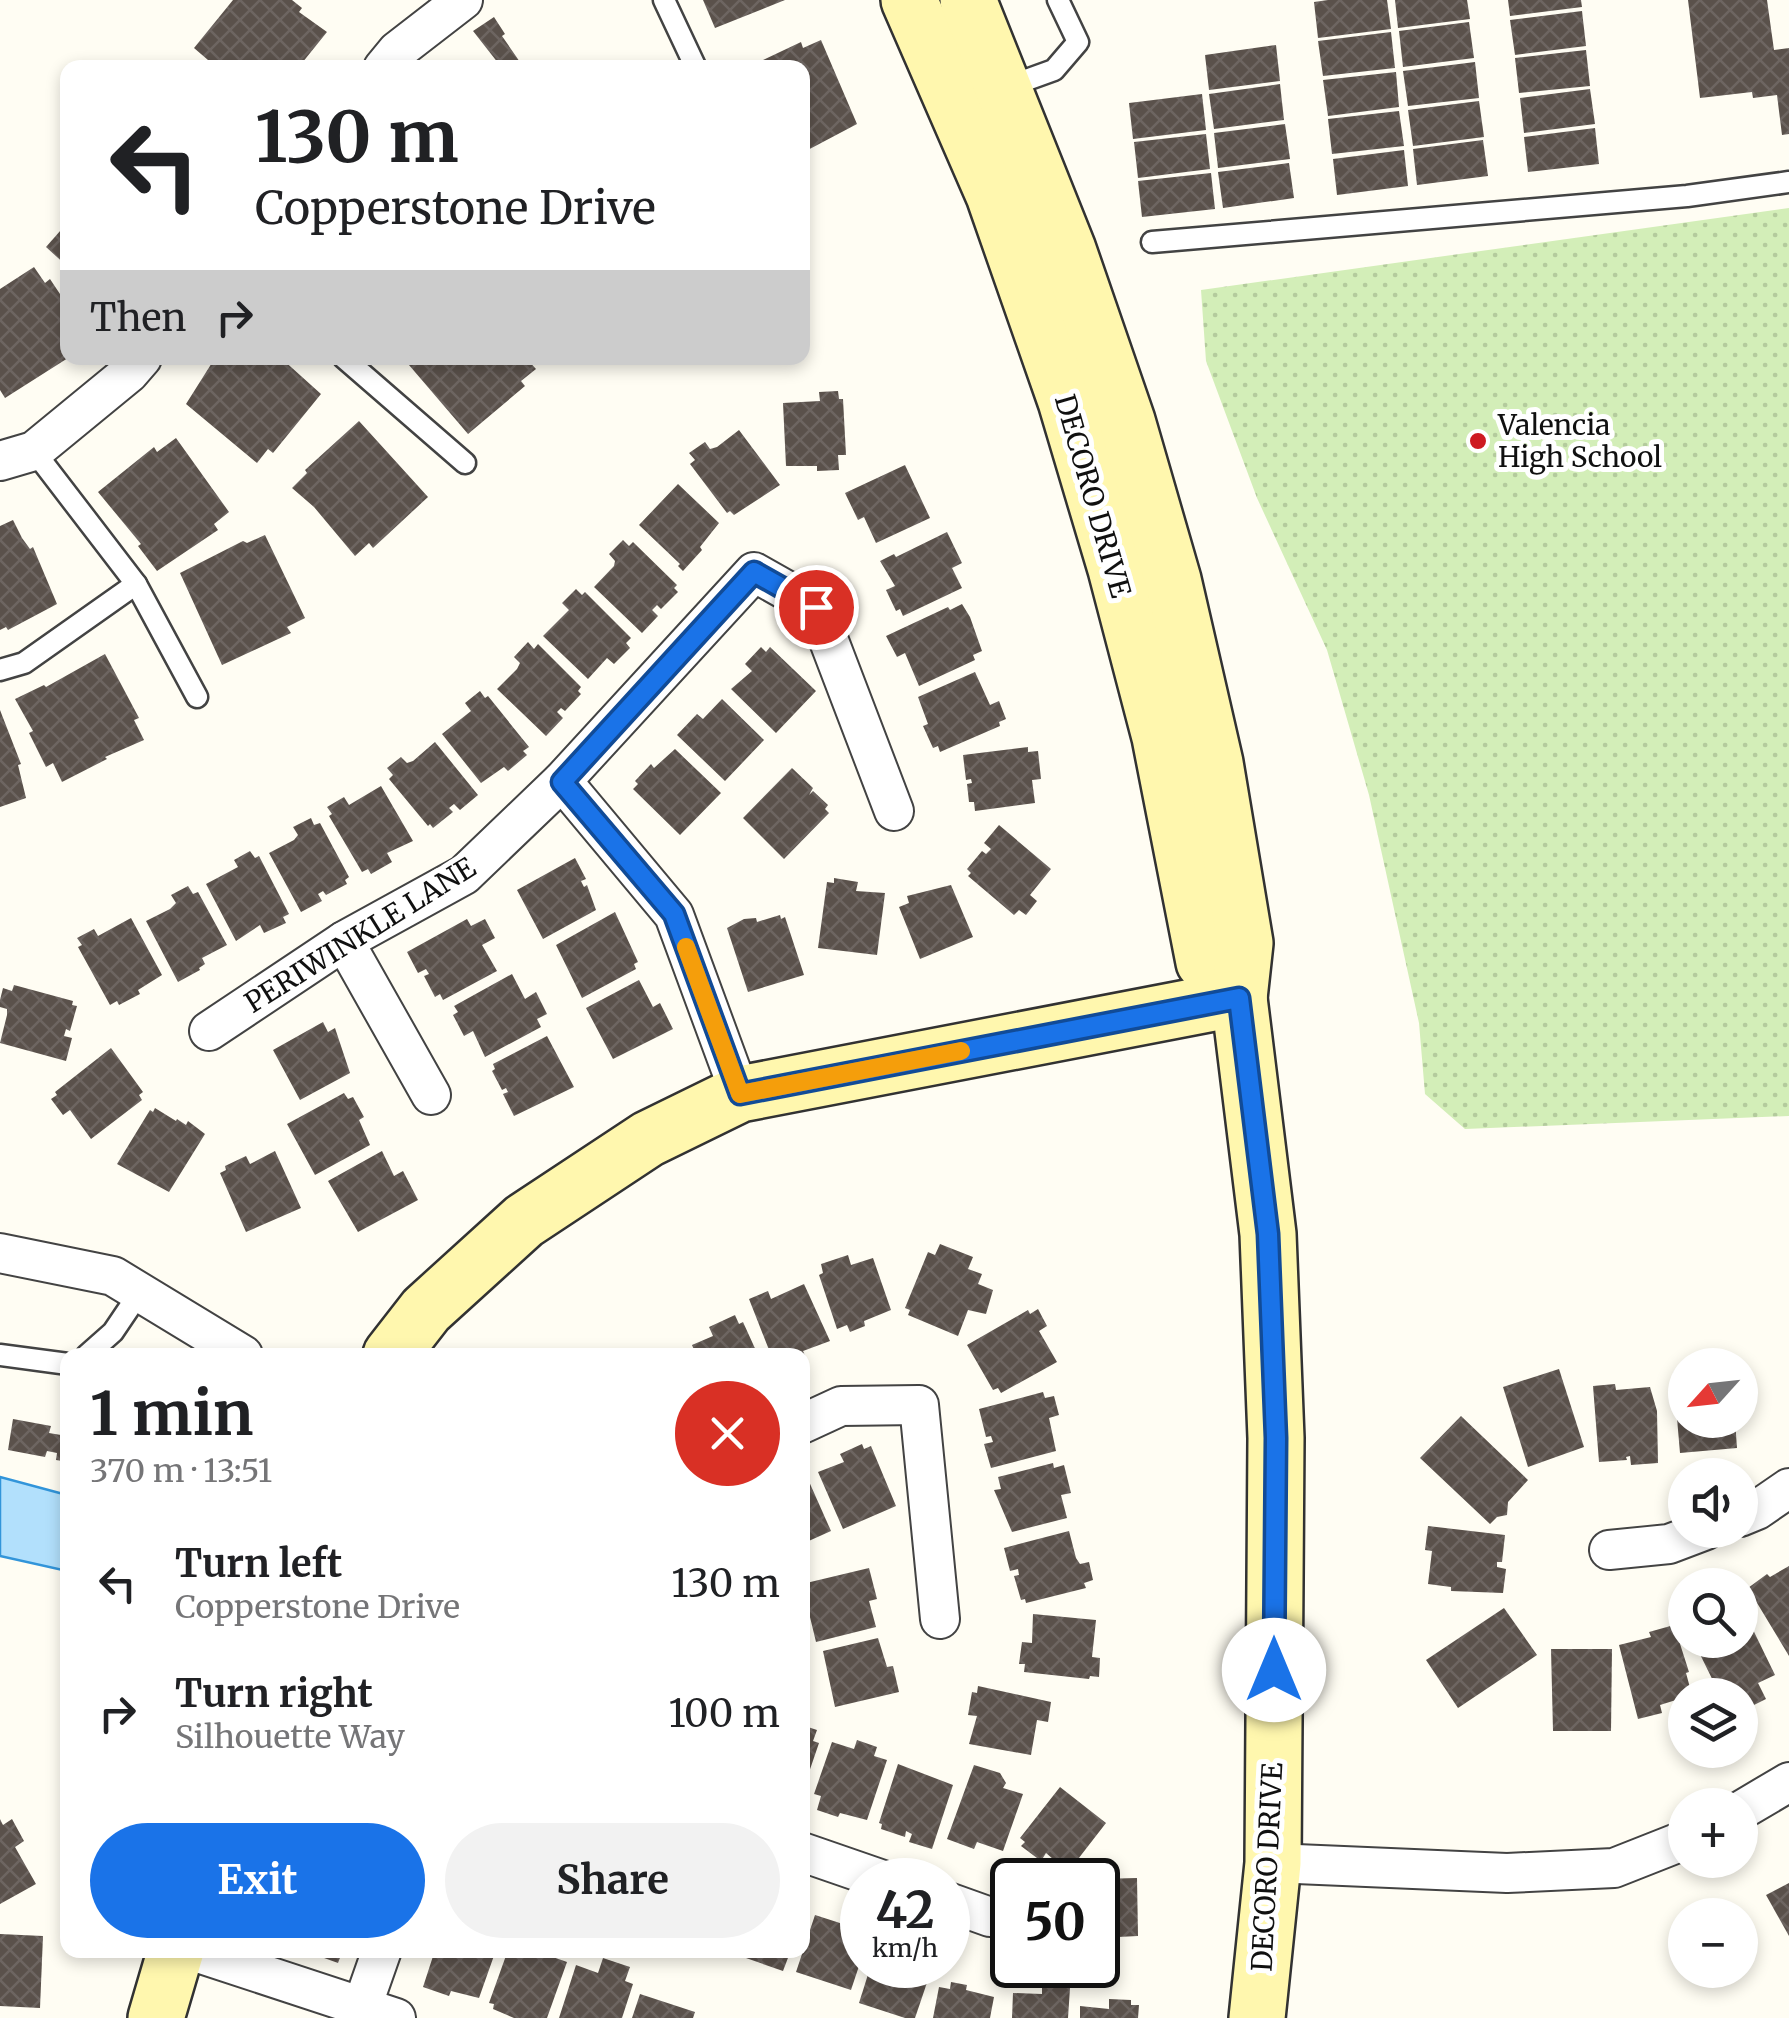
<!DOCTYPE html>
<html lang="en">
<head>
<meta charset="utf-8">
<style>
	:root { --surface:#fff; --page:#f2f2f2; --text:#202124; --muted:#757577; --accent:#1a73e8 }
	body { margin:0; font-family:Merriweather,serif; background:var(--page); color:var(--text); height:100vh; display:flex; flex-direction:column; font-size:38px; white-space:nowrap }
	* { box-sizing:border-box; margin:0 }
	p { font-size:32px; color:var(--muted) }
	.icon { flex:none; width:55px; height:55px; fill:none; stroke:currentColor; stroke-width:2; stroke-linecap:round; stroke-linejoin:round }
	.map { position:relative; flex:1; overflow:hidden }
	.sheet { position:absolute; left:60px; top:1348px; width:750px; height:610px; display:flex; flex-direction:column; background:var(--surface); border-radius:20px; box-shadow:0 5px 15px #0003 }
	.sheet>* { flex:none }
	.guide { position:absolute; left:60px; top:60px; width:750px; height:305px; border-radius:20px; box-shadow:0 5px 15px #0003; background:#fff; color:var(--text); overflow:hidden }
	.needle { width:65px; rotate:243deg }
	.buttons { position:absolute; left:1668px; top:1348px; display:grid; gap:20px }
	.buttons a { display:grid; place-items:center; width:90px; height:90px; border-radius:50%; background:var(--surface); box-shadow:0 5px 15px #0003; font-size:50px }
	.speed { position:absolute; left:840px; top:1858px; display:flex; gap:20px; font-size:50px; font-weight:700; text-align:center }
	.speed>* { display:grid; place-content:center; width:130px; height:130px; border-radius:50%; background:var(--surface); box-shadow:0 5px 15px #0003; line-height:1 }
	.speed small { font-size:25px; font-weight:400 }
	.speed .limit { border:5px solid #111; border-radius:15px; background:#fff; color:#111 }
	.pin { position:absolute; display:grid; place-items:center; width:85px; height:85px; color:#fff; margin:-42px; border:5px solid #fff; border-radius:50%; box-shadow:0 2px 10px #0007 }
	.me { position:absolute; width:110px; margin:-55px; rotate:0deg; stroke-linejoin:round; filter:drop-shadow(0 0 8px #0008) }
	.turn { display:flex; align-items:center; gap:35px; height:210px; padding:0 30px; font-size:45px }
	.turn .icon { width:130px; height:130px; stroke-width:2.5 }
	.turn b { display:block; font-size:70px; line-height:85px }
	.then { display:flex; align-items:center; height:95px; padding:0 30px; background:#0003; gap:20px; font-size:38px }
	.round { display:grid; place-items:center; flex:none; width:105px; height:105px; border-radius:52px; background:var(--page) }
	.overview { display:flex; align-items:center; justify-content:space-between; height:170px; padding:0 30px }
	h1 { font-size:60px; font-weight:700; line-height:75px }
	.cta { display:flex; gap:20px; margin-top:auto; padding:20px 30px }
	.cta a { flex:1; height:115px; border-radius:60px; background:var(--accent); color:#fff; font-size:40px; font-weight:700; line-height:115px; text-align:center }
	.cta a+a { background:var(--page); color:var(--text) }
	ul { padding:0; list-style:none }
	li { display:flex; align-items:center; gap:30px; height:130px; padding:0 30px }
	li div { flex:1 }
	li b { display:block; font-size:38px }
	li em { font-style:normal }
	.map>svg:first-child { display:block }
</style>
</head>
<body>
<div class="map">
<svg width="1789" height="2018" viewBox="0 0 1789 2018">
	<defs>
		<pattern id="grass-dots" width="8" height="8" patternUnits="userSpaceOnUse" patternTransform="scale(2.5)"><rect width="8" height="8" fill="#d3eeb8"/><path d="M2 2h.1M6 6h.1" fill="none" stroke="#b4cb9d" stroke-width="1.8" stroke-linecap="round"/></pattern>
		<pattern id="building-cross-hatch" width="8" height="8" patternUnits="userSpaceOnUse" patternTransform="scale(2.5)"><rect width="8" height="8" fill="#5a514b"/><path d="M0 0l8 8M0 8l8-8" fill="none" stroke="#6d6561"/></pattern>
	</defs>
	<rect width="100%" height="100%" fill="#fffdf3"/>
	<!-- grass -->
	<polygon fill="url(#grass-dots)" points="1789,208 1789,1116 1465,1129 1425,1094 1419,1023 1369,795 1327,650 1257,498 1206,361 1201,290"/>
	<!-- water -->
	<polygon fill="#b2e0fc" stroke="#3295da" stroke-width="2.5" points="0,1477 67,1495 67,1571 0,1556"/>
	<!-- building -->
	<g fill="url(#building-cross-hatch)">
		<polygon points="233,0 292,0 302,8 299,12 327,32 298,68 206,68 208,60 194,48"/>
		<polygon points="703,0 785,0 715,28"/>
		<polygon points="1328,0 1387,0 1391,29 1318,38 1314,2"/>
		<polygon points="1395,0 1467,0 1470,19 1398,28"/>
		<polygon points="1508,0 1581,0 1582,7 1510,16"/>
		<polygon points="1688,0 1767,0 1774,50 1789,48 1789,134 1782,135 1777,95 1753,98 1752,92 1700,98"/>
		<polygon points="1582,11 1586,46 1515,55 1510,20"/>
		<polygon points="494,17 505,34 502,36 522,65 518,68 502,68 473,31"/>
		<polygon points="1469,22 1474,58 1403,67 1399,31"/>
		<polygon points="1391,32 1395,68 1323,76 1318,41"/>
		<polygon points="821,40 857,124 804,152 802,68 748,67 801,42 803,48"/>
		<polygon points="1276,45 1280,81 1209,90 1205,55"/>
		<polygon points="1586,50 1590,86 1519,93 1515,58"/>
		<polygon points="1475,62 1479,98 1408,106 1403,71"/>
		<polygon points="1396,72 1399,107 1328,116 1323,80"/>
		<polygon points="1280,84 1284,120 1214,129 1209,94"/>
		<polygon points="1590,89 1595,124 1524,133 1520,98"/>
		<polygon points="1202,94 1206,130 1133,139 1129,103"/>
		<polygon points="1479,101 1484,137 1413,146 1408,110"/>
		<polygon points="1399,111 1404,146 1332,154 1328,119"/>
		<polygon points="1285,124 1290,159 1218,168 1214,133"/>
		<polygon points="1595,128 1599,164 1528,172 1524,137"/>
		<polygon points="1206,134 1210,169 1138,178 1134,142"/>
		<polygon points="1483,140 1488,176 1417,185 1413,149"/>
		<polygon points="1404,150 1408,186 1337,195 1333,159"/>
		<polygon points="1289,163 1294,198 1223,208 1218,172"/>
		<polygon points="1211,173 1215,209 1142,217 1138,181"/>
		<polygon points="68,222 68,267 46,247"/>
		<polygon points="34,267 45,283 50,279 68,306 68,358 5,398 0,390 0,289"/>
		<polygon points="215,358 281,358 321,394 273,453 268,449 257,463 186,404"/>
		<polygon points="403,358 526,358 536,369 521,381 525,386 468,434"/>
		<polygon points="838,391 839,399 843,399 846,455 838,455 839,470 817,471 817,466 786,466 783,403 820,401 819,392"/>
		<polygon points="359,421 428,497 373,548 369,543 355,556 314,507 292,488 307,473 305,470"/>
		<polygon points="739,430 780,485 734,515 730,511 727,513 690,464 695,460 689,453 705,442 710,449 717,447"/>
		<polygon points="176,438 229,512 214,524 218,530 157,571 138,546 141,544 98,492 154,447 157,452"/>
		<polygon points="905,465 930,518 876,543 864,517 858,520 845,493"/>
		<polygon points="678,484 719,523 700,547 702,550 683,571 678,566 680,564 639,525"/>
		<polygon points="13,520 22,538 30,549 33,547 57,604 8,630 6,627 0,630 0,526"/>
		<polygon points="947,532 962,563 952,568 962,588 903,616 900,609 896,611 886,590 895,586 880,561 894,554 896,557"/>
		<polygon points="265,535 305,618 287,627 291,633 222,665 180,573 243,541 247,543"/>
		<polygon points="623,540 629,546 633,542 677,585 674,588 678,592 661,609 657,605 652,610 658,616 642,633 594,587 614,566 615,561 609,554"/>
		<polygon points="576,589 582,595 585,592 631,638 626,643 630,648 614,664 607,658 588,679 543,636 569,610 562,603"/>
		<polygon points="962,604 970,617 982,651 973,655 975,660 919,686 905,653 897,657 886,636 948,607 950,610"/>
		<polygon points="528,642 534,649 538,644 581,687 578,691 581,694 565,711 561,708 557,712 563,718 546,736 497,689 517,669 520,663 514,657"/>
		<polygon points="761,647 766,652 770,647 816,691 776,733 731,689 752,671 745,664"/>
		<polygon points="105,654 139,718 134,720 144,740 105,757 107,759 62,782 53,763 46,767 29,733 33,731 15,699 44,685 46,687"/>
		<polygon points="975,672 990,705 999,701 1006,719 999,722 1000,726 940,752 938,746 933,748 923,726 928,724 918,697"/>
		<polygon points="480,691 485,698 488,696 529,747 523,751 527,755 508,771 504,767 481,783 442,734 471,711 465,703"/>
		<polygon points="722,699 764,740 725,781 677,735 697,714 703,719"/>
		<polygon points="0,710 21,764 18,765 26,798 0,807"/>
		<polygon points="435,742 478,795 460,810 454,804 449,808 453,812 433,828 430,824 428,826 389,779 393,775 387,768 401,757 407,763 413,761"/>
		<polygon points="1028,747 1028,752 1038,751 1041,779 1032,780 1035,803 975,811 974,802 969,802 967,784 972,783 971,779 966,780 963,755"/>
		<polygon points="675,749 721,793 680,835 633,789 638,784 635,781 651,764 654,768"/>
		<polygon points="792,768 813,788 809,795 813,791 828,805 825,809 829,813 784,859 743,818"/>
		<polygon points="381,786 413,841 387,853 392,862 371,874 368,869 362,872 329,816 332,814 327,807 344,797 349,805"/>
		<polygon points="311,818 314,825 320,823 349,877 345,880 347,884 326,895 323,891 318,894 322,901 301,912 269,853 294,840 298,835 293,827"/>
		<polygon points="999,825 1051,869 1030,895 1037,901 1026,915 1019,910 1014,915 968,876 971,873 967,869 982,851 986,854 991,849 984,843"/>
		<polygon points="250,851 255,858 259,856 289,914 283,917 286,923 264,933 260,925 236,941 206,884 238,867 234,860"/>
		<polygon points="575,858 586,879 581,881 584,887 587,885 596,910 543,939 517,890"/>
		<polygon points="834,878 858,882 856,891 885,893 877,955 818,948 827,882 834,883"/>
		<polygon points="951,885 973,937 920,959 899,907 909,903 907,896"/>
		<polygon points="188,886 193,894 198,892 227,945 202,958 205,964 199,968 200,970 178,982 146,921 170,909 176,903 171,895"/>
		<polygon points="615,912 638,962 634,964 636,969 582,998 556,945"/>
		<polygon points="780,915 781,919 785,917 804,975 748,992 727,928 744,919 756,918 757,922"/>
		<polygon points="131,918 162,975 138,990 140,994 119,1005 117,1001 110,1005 78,947 82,945 77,938 94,929 98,936"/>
		<polygon points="467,919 471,926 485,919 495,938 482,945 497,971 443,1000 440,994 435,997 424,976 429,974 426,969 418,973 407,952"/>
		<polygon points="512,974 525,999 536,992 547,1014 537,1019 541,1027 485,1057 473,1031 464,1036 453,1015 458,1012 454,1006"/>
		<polygon points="639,980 653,1007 660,1003 673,1029 613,1059 586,1008"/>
		<polygon points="14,985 73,1001 72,1005 77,1006 70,1031 66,1029 64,1036 72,1038 66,1061 0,1043 7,1015 7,1009 0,1007 0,1000 3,988 12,991"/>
		<polygon points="323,1022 328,1032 335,1028 350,1073 300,1100 273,1050"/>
		<polygon points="547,1036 574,1087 514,1116 503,1094 508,1092 506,1088 502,1090 492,1071 495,1069 493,1064"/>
		<polygon points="111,1048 143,1092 139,1095 142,1100 91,1139 70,1110 63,1115 51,1099 57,1095 55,1092"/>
		<polygon points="344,1093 348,1099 353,1097 364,1117 359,1120 370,1145 315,1175 287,1124"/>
		<polygon points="155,1108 176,1121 177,1119 186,1125 188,1121 205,1134 169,1192 117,1164 150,1110 153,1112"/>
		<polygon points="275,1151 301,1208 246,1232 220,1173 226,1170 225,1166 246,1156 250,1164"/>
		<polygon points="382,1151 394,1176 403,1171 418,1200 358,1232 328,1181"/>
		<polygon points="940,1244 973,1257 968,1269 982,1274 978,1284 993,1290 986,1314 968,1310 958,1336 908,1315 910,1310 905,1308 928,1252 935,1255"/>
		<polygon points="848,1255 851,1265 873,1258 891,1310 864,1321 865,1326 850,1332 847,1325 837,1329 819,1275 823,1273 821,1264"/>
		<polygon points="804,1284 830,1341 803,1351 807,1360 802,1362 802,1355 771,1355 749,1299 768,1291 771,1299"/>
		<polygon points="1038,1309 1047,1326 1039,1331 1057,1362 1001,1393 998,1388 993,1390 967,1345 1028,1310 1030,1314"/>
		<polygon points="735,1315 739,1324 743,1322 758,1355 696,1355 692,1345 713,1336 709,1327"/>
		<polygon points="1559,1369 1584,1447 1528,1467 1503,1387"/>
		<polygon points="1685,1371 1685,1420 1735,1420 1737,1448 1680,1453 1673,1372"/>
		<polygon points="1615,1384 1616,1390 1650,1387 1657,1411 1658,1463 1631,1465 1630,1456 1626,1457 1627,1460 1599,1462 1593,1386"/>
		<polygon points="1043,1392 1045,1398 1054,1396 1059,1415 1049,1418 1056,1451 991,1468 984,1444 993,1442 991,1436 986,1437 979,1409"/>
		<polygon points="1461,1416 1528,1480 1508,1502 1507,1515 1497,1517 1490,1524 1420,1458"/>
		<polygon points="13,1419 51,1426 49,1433 61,1435 62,1428 68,1429 68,1462 56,1460 57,1453 47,1451 45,1457 8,1450"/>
		<polygon points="862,1444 864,1449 871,1446 896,1506 843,1529 818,1472 844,1462 840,1454"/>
		<polygon points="1053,1463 1054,1468 1064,1465 1071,1493 1061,1495 1067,1518 1012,1532 994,1490 1001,1489 998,1477"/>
		<polygon points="807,1477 831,1531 802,1544 802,1480"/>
		<polygon points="1428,1526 1505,1535 1502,1562 1497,1562 1497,1567 1506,1569 1503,1593 1451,1591 1451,1587 1428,1584 1432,1551 1425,1550"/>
		<polygon points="1069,1531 1076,1558 1080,1564 1089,1562 1093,1580 1084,1583 1086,1588 1026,1603 1025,1599 1021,1600 1014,1576 1019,1575 1018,1569 1010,1571 1004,1548"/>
		<polygon points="1789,1566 1789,1656 1748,1588 1767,1574 1770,1577"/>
		<polygon points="869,1568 877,1599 869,1601 876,1627 816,1642 802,1584"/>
		<polygon points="1740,1603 1775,1675 1758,1683 1766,1699 1740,1712 1740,1695 1720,1695 1693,1640 1740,1640"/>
		<polygon points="1504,1608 1537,1655 1458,1708 1426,1660"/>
		<polygon points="1033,1614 1096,1620 1092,1657 1100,1658 1099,1677 1090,1676 1089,1679 1024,1672 1025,1664 1019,1664 1022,1642 1032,1643"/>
		<polygon points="1674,1625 1689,1672 1686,1673 1692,1695 1660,1705 1662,1713 1638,1719 1619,1645 1651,1637 1649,1632"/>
		<polygon points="878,1638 887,1667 893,1666 899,1692 835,1707 823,1651"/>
		<polygon points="1551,1649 1612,1649 1611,1731 1553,1731"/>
		<polygon points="978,1686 1051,1702 1048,1722 1037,1720 1031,1755 969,1744 977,1716 968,1715 972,1692 977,1693"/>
		<polygon points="802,1725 817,1730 813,1741 819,1743 803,1790"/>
		<polygon points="857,1740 877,1747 874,1756 887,1760 867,1820 840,1813 838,1817 817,1810 821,1796 814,1794 832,1742 854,1749"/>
		<polygon points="898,1764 953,1785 932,1849 909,1842 912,1834 906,1831 905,1837 881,1829 882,1824 879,1823"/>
		<polygon points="974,1765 1000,1773 1006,1783 1003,1788 1023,1794 1003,1851 977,1842 974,1849 947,1839"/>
		<polygon points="1060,1787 1106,1823 1068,1872 1046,1853 1041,1861 1021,1846 1025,1842 1020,1838"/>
		<polygon points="0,1819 3,1825 12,1819 24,1841 15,1847 36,1884 0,1904"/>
		<polygon points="1137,1878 1138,1936 1098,1938 1098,1879"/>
		<polygon points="1789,1883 1789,1936 1766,1895"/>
		<polygon points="815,1915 843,1924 845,1918 862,1923 862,1957 851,1990 796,1972"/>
		<polygon points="0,1934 43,1936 40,2008 0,2006"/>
		<polygon points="302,1950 343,1950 338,1963"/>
		<polygon points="435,1950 496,1950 479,1998 451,1991 449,1996 423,1987"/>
		<polygon points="508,1950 533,1950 567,1962 547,2018 514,2018 493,2009 494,2004 489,2003"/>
		<polygon points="723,1950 791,1950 783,1971"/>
		<polygon points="603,1958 630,1967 625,1981 633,1984 622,2018 559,2018 576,1965 598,1973"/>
		<polygon points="871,1965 933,1965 915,2018 905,2018 859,2003"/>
		<polygon points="951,1982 967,1985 966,1990 994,1997 990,2018 933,2018 939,1987 950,1989"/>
		<polygon points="1042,1988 1070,1988 1068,2018 1012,2018 1013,1993 1042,1994"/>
		<polygon points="640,1994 695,2012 693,2018 632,2018"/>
		<polygon points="1109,1999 1131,2000 1131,2005 1139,2005 1138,2018 1080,2018 1080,2006 1109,2009"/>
	</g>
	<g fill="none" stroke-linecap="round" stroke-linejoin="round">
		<!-- lane casing -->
		<g stroke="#434343" stroke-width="25">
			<g id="lane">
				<polyline points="664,0 696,68"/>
				<polyline points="1007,87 1054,70 1078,42 1058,0"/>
				<polyline points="1152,242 1687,196 1789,182"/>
				<polyline points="344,358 465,463"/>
				<polyline points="34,451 136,584 197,697"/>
				<polyline points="0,670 24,663 136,584"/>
				<polyline points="0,1355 68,1364"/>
				<polyline points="87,1355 113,1332 140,1292"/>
			</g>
		</g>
		<!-- street casing -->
		<g stroke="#434343" stroke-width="42">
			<g id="street">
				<polyline points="383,68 397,51 463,0"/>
				<polyline points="0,461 34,451 129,373 142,358"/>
				<polyline points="562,781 674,915 740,1094"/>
				<polyline points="344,941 431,1095"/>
				<polyline points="209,1031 344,941 464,875 562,781 754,572 816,607 894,811"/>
				<polyline points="0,1253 113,1276 243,1355"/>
				<polyline points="802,1424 841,1406 919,1405 940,1619"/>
				<polyline points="1740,1517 1757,1510 1789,1488"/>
				<polyline points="1609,1550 1669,1544 1706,1530"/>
				<polyline points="1740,1811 1789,1782"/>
				<polyline points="802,1852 883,1880"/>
				<polyline points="1273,1863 1507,1873 1614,1868 1685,1840"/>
				<polyline points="948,1902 990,1917"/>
				<polyline points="189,1950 396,2018"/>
				<polyline points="362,2007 382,1950"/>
			</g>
		</g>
		<!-- secondary casing -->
		<g stroke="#323232" stroke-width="60">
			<g id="secondary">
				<polyline points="909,0 994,195 1066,401 1116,569 1160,737 1204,962 1239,998"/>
				<polyline points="968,0 1068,250 1127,421 1173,580 1215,763 1245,943 1239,998 1268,1234 1276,1438 1273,1863 1257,2018"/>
				<polyline points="391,1355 426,1310 524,1221 648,1139 740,1094 1239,998"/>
				<polyline points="156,2018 176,1950"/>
			</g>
		</g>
		<!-- lane -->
		<use href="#lane" stroke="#fff" stroke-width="20"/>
		<!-- street -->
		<use href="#street" stroke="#fff" stroke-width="38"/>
		<!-- secondary -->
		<use href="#secondary" stroke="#fff7ae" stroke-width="55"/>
	</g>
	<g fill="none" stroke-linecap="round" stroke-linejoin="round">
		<!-- route casing -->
		<g stroke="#114b97" stroke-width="25">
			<polyline id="route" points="816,607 754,572 562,782 674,914 740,1094 1239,998 1268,1234 1276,1438 1274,1670"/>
		</g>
		<!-- route -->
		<use href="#route" stroke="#1a73e8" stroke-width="18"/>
		<!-- slow -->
		<polyline stroke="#f59e0b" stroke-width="18" points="686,947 740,1094 961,1051"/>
	</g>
	<!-- markers -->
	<circle fill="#ce1a21" stroke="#fff" stroke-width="4" cx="1478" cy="441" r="10"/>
	<g text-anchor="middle" stroke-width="10" stroke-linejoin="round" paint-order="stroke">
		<!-- poi labels -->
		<g font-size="28" fill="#101010" stroke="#fff" text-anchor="start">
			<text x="1498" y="435">Valencia<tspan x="1498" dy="32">High School</tspan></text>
		</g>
		<!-- street labels -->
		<g font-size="28" fill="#101010" stroke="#fff">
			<text transform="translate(1093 496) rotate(74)" y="10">DECORO DRIVE</text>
			<text transform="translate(360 935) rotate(-32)" y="10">PERIWINKLE LANE</text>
			<text transform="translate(1267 1867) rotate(-87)" y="10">DECORO DRIVE</text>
		</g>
	</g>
</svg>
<div class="buttons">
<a><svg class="needle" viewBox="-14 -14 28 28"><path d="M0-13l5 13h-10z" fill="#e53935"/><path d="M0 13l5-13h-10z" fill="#757577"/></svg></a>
<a><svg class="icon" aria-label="sound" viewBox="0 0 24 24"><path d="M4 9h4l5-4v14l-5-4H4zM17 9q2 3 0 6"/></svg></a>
<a><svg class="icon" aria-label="search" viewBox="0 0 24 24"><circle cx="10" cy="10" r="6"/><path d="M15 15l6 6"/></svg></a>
<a><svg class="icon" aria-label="layers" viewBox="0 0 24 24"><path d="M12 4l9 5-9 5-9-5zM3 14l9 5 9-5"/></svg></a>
<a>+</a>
<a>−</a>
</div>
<div class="speed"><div>42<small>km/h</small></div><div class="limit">50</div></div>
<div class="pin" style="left:816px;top:607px;background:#d93025"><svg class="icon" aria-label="arrive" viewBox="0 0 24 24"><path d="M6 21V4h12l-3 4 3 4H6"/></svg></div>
<svg class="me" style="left:1274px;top:1670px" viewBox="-20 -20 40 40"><circle r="19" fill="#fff"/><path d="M0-13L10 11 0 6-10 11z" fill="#1a73e8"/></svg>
<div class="guide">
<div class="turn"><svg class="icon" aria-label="left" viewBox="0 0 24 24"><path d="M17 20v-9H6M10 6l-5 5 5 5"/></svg><div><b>130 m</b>Copperstone Drive</div></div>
<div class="then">Then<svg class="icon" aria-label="right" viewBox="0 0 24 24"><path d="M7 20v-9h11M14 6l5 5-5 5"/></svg></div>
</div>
<section class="sheet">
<div class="overview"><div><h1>1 min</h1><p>370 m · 13:51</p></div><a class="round" style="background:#d93025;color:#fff"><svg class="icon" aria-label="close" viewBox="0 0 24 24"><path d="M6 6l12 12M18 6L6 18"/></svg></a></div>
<ul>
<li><svg class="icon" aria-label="left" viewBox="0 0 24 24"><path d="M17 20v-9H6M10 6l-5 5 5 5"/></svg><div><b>Turn left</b><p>Copperstone Drive</p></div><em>130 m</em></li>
<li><svg class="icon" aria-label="right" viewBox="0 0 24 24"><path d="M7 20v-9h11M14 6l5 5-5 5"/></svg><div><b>Turn right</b><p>Silhouette Way</p></div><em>100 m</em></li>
</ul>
<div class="cta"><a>Exit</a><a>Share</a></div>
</section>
</div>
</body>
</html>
